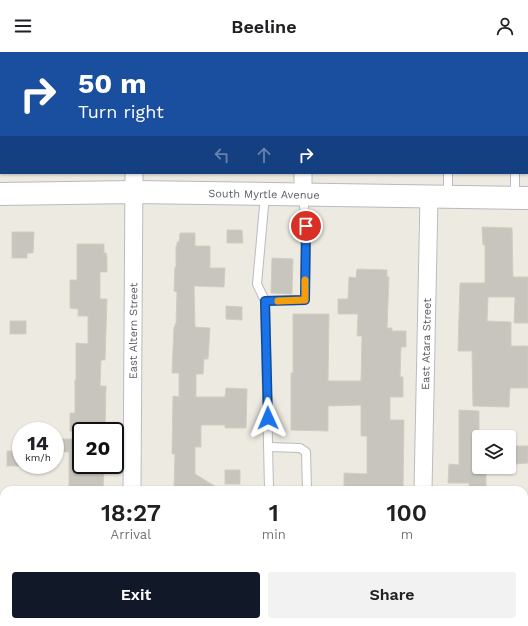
<!DOCTYPE html>
<html lang="en">
<head>
<meta charset="utf-8">
<style>
	:root { --surface:#fff; --page:#f2f2f2; --text:#202124; --muted:#757577; --accent:#111827 }
	body { margin:0; font-family:"Work Sans",sans-serif; background:var(--page); color:var(--text); height:100vh; display:flex; flex-direction:column; font-size:15px; white-space:nowrap }
	* { box-sizing:border-box; margin:0 }
	p { font-size:13px; color:var(--muted) }
	.icon { flex:none; width:22px; height:22px; fill:none; stroke:currentColor; stroke-width:2; stroke-linecap:round; stroke-linejoin:round }
	.map { position:relative; flex:1; overflow:hidden }
	.drawer { position:absolute; left:0px; top:434px; width:528px; height:140px; display:flex; flex-direction:column; background:var(--surface); border-radius:12px 12px 0 0; box-shadow:0 1px 3px #0004 }
	.drawer>* { flex:none }
	.top-card { position:absolute; left:0px; top:0px; width:528px; height:122px; box-shadow:0 1px 3px #0004; background:#1a4fa0; color:#fff; overflow:hidden }
	.fabs { position:absolute; left:472px; top:378px; display:grid; gap:8px }
	.fabs a { display:grid; place-items:center; width:44px; height:44px; border-radius:4px; background:var(--surface); box-shadow:0 1px 3px #0004; font-size:20px }
	.speed { position:absolute; left:12px; top:370px; display:flex; gap:8px; font-size:20px; font-weight:700; text-align:center }
	.speed>* { display:grid; place-content:center; width:52px; height:52px; border-radius:50%; background:var(--surface); box-shadow:0 1px 3px #0004; line-height:1 }
	.speed small { font-size:10px; font-weight:400 }
	.speed .limit { border:2px solid #111; border-radius:6px; background:#fff; color:#111 }
	.pin { position:absolute; display:grid; place-items:center; width:34px; height:34px; color:#fff; margin:-17px; border:2px solid #fff; border-radius:50%; box-shadow:0 1px 4px #0007 }
	.me { position:absolute; width:44px; margin:-22px; rotate:359deg; stroke-linejoin:round; filter:drop-shadow(0 0 3px #0008) }
	.turn { display:flex; align-items:center; gap:14px; height:84px; padding:0 12px; font-size:18px }
	.turn .icon { width:52px; height:52px; stroke-width:2.5 }
	.turn b { display:block; font-size:28px; line-height:34px }
	.lanes { display:flex; align-items:center; height:38px; padding:0 12px; background:#0003; justify-content:center; gap:20px; direction:ltr }
	.lanes .off { opacity:.35 }
	.eta { display:flex; justify-content:space-evenly; align-items:center; height:68px; text-align:center }
	.eta b { font-size:24px; font-weight:600; line-height:28px }
	.button { display:flex; gap:8px; margin-top:auto; padding:8px 12px }
	.button a { flex:1; height:46px; border-radius:4px; background:var(--accent); color:#fff; font-size:16px; font-weight:600; line-height:46px; text-align:center }
	.button a+a { background:var(--page); color:var(--text) }
	header { display:flex; justify-content:space-between; align-items:center; height:52px; padding:0 12px; background:var(--surface); font-size:18px; font-weight:600 }
	.map>svg:first-child { display:block }
</style>
</head>
<body>
<header><svg class="icon" aria-label="menu" viewBox="0 0 24 24"><path d="M4 6h16M4 12h16M4 18h16"/></svg>Beeline<svg class="icon" aria-label="person" viewBox="0 0 24 24"><circle cx="12" cy="8" r="4"/><path d="M4 21q1-7 8-7t8 7"/></svg></header>
<div class="map">
<svg width="528" height="574" viewBox="0 0 528 574">
	<rect width="100%" height="100%" fill="#edebe1"/>
	<!-- building -->
	<g fill="#c8c5be" stroke="#d2cdbf">
		<polygon points="482,175 512,176 513,225 528,225 528,271 514,271 515,245 488,245 487,269 511,270 511,294 528,294 528,336 510,336 509,355 473,354 472,299 458,299 460,231 485,231 485,193 483,193"/>
		<polygon points="227,178 242,178 243,191 227,191"/>
		<polygon points="12,180 34,180 33,201 27,201 27,206 12,206"/>
		<polygon points="180,181 195,181 195,194 210,194 210,216 225,216 224,235 194,234 195,275 210,276 208,307 204,307 203,322 196,322 196,345 225,345 226,336 247,337 246,376 225,376 225,373 201,373 201,395 195,395 195,422 221,438 174,438 175,402 172,402 173,344 179,345 179,321 172,321 174,275 175,275 175,272 176,272 177,240 174,239 175,215 176,215 176,194 177,194 177,190 179,190"/>
		<polygon points="77,192 104,192 104,201 106,201 107,205 107,220 100,220 100,247 107,247 105,308 101,308 100,334 106,334 105,379 70,379 70,361 75,361 75,328 76,328 76,291 88,292 88,264 78,264 78,257 70,256 70,228 77,228"/>
		<polygon points="272,206 293,207 292,242 271,241"/>
		<polygon points="357,217 387,218 387,225 389,225 387,276 392,276 392,279 406,279 406,295 401,295 400,325 403,325 403,345 390,345 390,368 404,368 403,438 344,438 344,421 367,422 367,384 361,384 361,353 328,354 328,379 291,378 291,321 293,321 293,262 329,262 328,329 361,329 362,284 357,284 358,262 338,262 338,247 348,247 349,225 356,226"/>
		<polygon points="226,254 242,255 242,268 226,267"/>
		<rect x="10" y="269" width="16" height="13"/>
		<polygon points="459,358 479,359 479,415 486,415 486,438 469,438 469,431 448,431 449,412 459,413"/>
		<polygon points="55,387 81,387 81,413 97,413 97,416 104,416 103,438 69,438 69,400 55,400"/>
		<polygon points="515,394 528,394 528,411 515,412"/>
		<rect x="7" y="399" width="14" height="15"/>
		<rect x="225" y="418" width="15" height="14"/>
	</g>
	<g fill="none" stroke-linecap="round" stroke-linejoin="round">
		<!-- lane casing -->
		<g stroke="#b9bbc1" stroke-width="10">
			<g id="lane">
				<polyline points="452,1 452,0"/>
				<polyline points="519,1 519,0"/>
				<polyline points="448,121 448,145"/>
				<polyline points="265,143 257,232 265,249 305,248 306,174 303,144"/>
				<polyline points="515,145 515,121"/>
				<polyline points="265,249 269,438"/>
				<polyline points="269,395 300,396 306,400 307,438"/>
			</g>
		</g>
		<!-- street casing -->
		<g stroke="#b9bbc1" stroke-width="19">
			<g id="street">
				<polyline points="137,1 137,0"/>
				<polyline points="305,1 305,0"/>
				<polyline points="303,143 303,121"/>
				<path id="s1" d="M132,438l2,-317"/>
				<path id="s2" d="M423,438l6,-293"/>
				<polyline points="131,574 131,570"/>
			</g>
		</g>
		<!-- secondary casing -->
		<g stroke="#b7bac0" stroke-width="24">
			<g id="secondary">
				<path id="s3" d="M0,142l134,-2 394,6"/>
			</g>
		</g>
		<!-- lane -->
		<use href="#lane" stroke="#fff" stroke-width="8"/>
		<!-- street -->
		<use href="#street" stroke="#fff" stroke-width="17"/>
		<!-- secondary -->
		<use href="#secondary" stroke="#fff" stroke-width="22"/>
	</g>
	<g fill="none" stroke-linecap="round" stroke-linejoin="round">
		<!-- route casing -->
		<g stroke="#114b97" stroke-width="10">
			<polyline id="route" points="268,366 265,249 305,248 306,174"/>
		</g>
		<!-- route -->
		<use href="#route" stroke="#1a73e8" stroke-width="7"/>
		<!-- slow -->
		<polyline stroke="#f59e0b" stroke-width="7" points="278,249 305,248 305,228"/>
	</g>
	<g text-anchor="middle" stroke-width="4" stroke-linejoin="round" paint-order="stroke">
		<!-- street labels -->
		<g font-size="11" fill="#5a5d63" stroke="#fff">
			<text dy="4" stroke="none"><textPath href="#s3" startOffset="264">South Myrtle Avenue</textPath></text>
			<text dy="4" stroke="none"><textPath href="#s1" startOffset="159">East Altern Street</textPath></text>
			<text dy="4" stroke="none"><textPath href="#s2" startOffset="146">East Atara Street</textPath></text>
		</g>
	</g>
</svg>
<div class="fabs">
<a><svg class="icon" aria-label="layers" viewBox="0 0 24 24"><path d="M12 4l9 5-9 5-9-5zM3 14l9 5 9-5"/></svg></a>
</div>
<div class="speed"><div>14<small>km/h</small></div><div class="limit">20</div></div>
<div class="pin" style="left:306px;top:174px;background:#d93025"><svg class="icon" aria-label="arrive" viewBox="0 0 24 24"><path d="M6 21V4h12l-3 4 3 4H6"/></svg></div>
<svg class="me" style="left:268px;top:366px" viewBox="-20 -20 40 40"><path d="M0-17L14 15 0 8-14 15z" fill="#1a73e8" stroke="#fff" stroke-width="4"/></svg>
<div class="top-card">
<div class="turn"><svg class="icon" aria-label="right" viewBox="0 0 24 24"><path d="M7 20v-9h11M14 6l5 5-5 5"/></svg><div><b>50 m</b>Turn right</div></div>
<div class="lanes"><svg class="icon off" aria-label="left" viewBox="0 0 24 24"><path d="M17 20v-9H6M10 6l-5 5 5 5"/></svg><svg class="icon off" aria-label="ahead" viewBox="0 0 24 24"><path d="M12 20V5M6 11l6-6 6 6"/></svg><svg class="icon" aria-label="right" viewBox="0 0 24 24"><path d="M7 20v-9h11M14 6l5 5-5 5"/></svg></div>
</div>
<section class="drawer">
<div class="eta">
<div><b>18:27</b><p>Arrival</p></div>
<div><b>1</b><p>min</p></div>
<div><b>100</b><p>m</p></div>
</div>
<div class="button"><a>Exit</a><a>Share</a></div>
</section>
</div>
</body>
</html>
